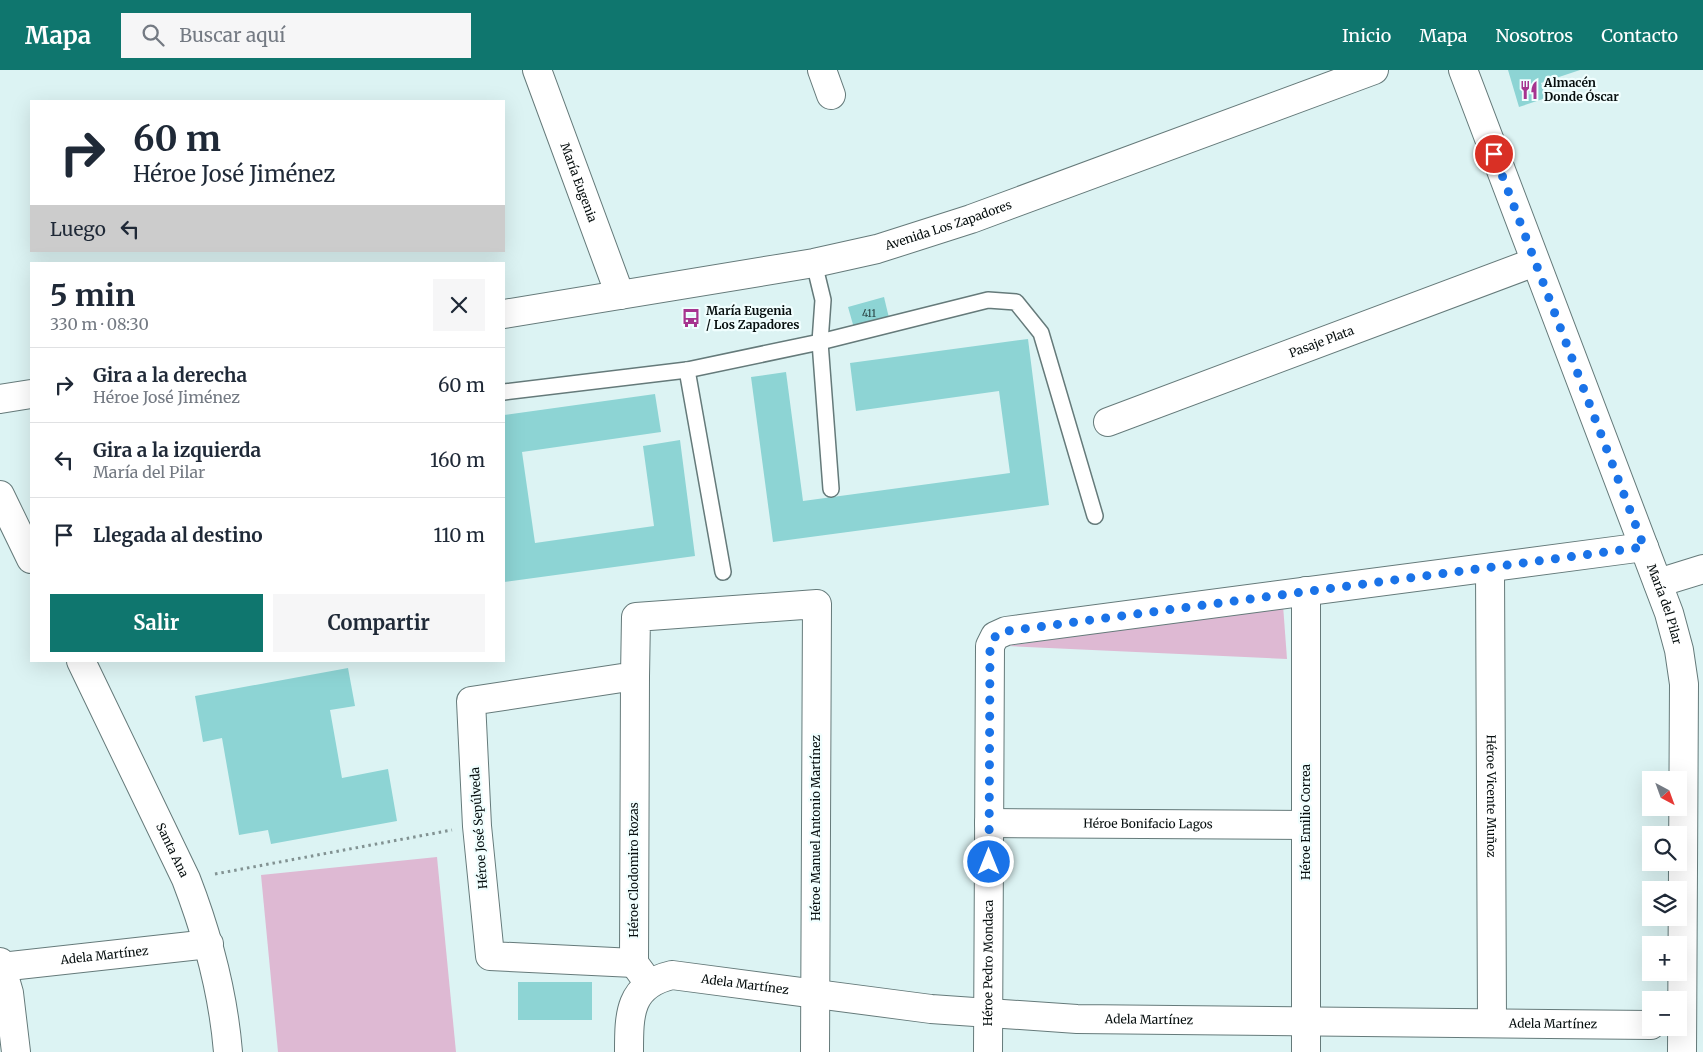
<!DOCTYPE html>
<html lang="es">
<head>
<meta charset="utf-8">
<style>
	:root { --surface:#fff; --page:#f6f6f7; --text:#1f2937; --muted:#747a83; --line:#e0e1e3; --accent:#0f766e }
	body { margin:0; font-family:Merriweather,serif; background:var(--page); color:var(--text); height:100vh; display:flex; flex-direction:column; font-size:19px; white-space:nowrap }
	* { box-sizing:border-box; margin:0 }
	p { font-size:16px; color:var(--muted) }
	.icon { flex:none; width:28px; height:28px; fill:none; stroke:currentColor; stroke-width:2; stroke-linecap:round; stroke-linejoin:round }
	.map { position:relative; flex:1; overflow:hidden }
	.side { position:absolute; left:30px; top:192px; width:475px; height:400px; display:flex; flex-direction:column; background:var(--surface); border-radius:0px; box-shadow:0 5px 20px #0002 }
	.side>* { flex:none }
	.hud { position:absolute; left:30px; top:30px; width:475px; height:152px; border-radius:0px; box-shadow:0 5px 20px #0002; background:#fff; color:var(--text); overflow:hidden }
	.needle { width:32px; rotate:139deg }
	.controls { position:absolute; left:1642px; top:701px; display:grid; gap:10px }
	.controls a { display:grid; place-items:center; width:45px; height:45px; border-radius:0px; background:var(--surface); box-shadow:0 5px 20px #0002; font-size:25px }
	.pin { position:absolute; display:grid; place-items:center; width:42px; height:42px; color:#fff; margin:-21px; border:2px solid #fff; border-radius:50%; box-shadow:0 1px 5px #0007 }
	.me { position:absolute; width:55px; margin:-28px; rotate:0deg; stroke-linejoin:round; filter:drop-shadow(0 0 4px #0008) }
	.turn { display:flex; align-items:center; gap:18px; height:105px; padding:0 20px; font-size:22px }
	.turn .icon { width:65px; height:65px; stroke-width:2.5 }
	.turn b { display:block; font-size:35px; line-height:42px }
	.then { display:flex; align-items:center; height:48px; padding:0 20px; background:#0003; gap:10px; font-size:19px }
	.round { display:grid; place-items:center; flex:none; width:52px; height:52px; border-radius:0px; background:var(--page) }
	.headline { display:flex; align-items:center; justify-content:space-between; height:85px; padding:0 20px }
	h1 { font-size:30px; font-weight:700; line-height:38px }
	.cta { display:flex; gap:10px; margin-top:auto; padding:10px 20px }
	.cta a { flex:1; height:58px; border-radius:0px; background:var(--accent); color:#fff; font-size:20px; font-weight:700; line-height:58px; text-align:center }
	.cta a+a { background:var(--page); color:var(--text) }
	ul { padding:0; list-style:none }
	li { display:flex; align-items:center; gap:15px; height:75px; padding:0 20px; border-top:1px solid var(--line) }
	li div { flex:1 }
	li b { display:block; font-size:19px }
	li em { font-style:normal }
	header { display:flex; align-items:center; gap:30px; box-sizing:border-box; height:70px; padding:0 25px; background:var(--accent); color:#fff }
	header strong { font-size:24px }
	nav { display:flex; gap:28px; margin-inline-start:auto; font-size:18px }
	.search { width:350px; height:45px; background:var(--page); display:flex; align-items:center; gap:12px; box-sizing:border-box; padding:0 18px; border-radius:0px; color:var(--muted); font-size:19px }
	.map>svg:first-child { display:block }
</style>
</head>
<body>
<header>
<strong>Mapa</strong>
<div class="search"><svg class="icon" aria-label="search" viewBox="0 0 24 24"><circle cx="10" cy="10" r="6"/><path d="M15 15l6 6"/></svg>Buscar aquí</div>
<nav><a>Inicio</a><a>Mapa</a><a>Nosotros</a><a>Contacto</a></nav>
</header>
<div class="map">
<svg width="1703" height="982" viewBox="0 0 1703 982">
	<rect width="100%" height="100%" fill="#dcf3f3"/>
	<!-- green -->
	<g fill="#deb9d3">
		<polygon points="1283,535 1287,589 1007,576"/>
		<polygon points="437,787 456,982 278,982 261,805"/>
	</g>
	<!-- building -->
	<g fill="#8dd4d4">
		<polygon points="1508,0 1580,0 1541,13 1546,28 1519,37"/>
		<polygon points="884,227 889,248 854,258 848,237"/>
		<polygon points="1028,269 1049,435 773,472 751,307 786,302 803,431 1010,403 999,321 856,341 850,293"/>
		<polygon points="655,324 661,362 522,382 535,473 654,456 643,376 680,370 695,486 504,512 504,345"/>
		<polygon points="348,598 355,636 330,640 342,708 388,699 397,751 271,774 268,760 239,765 222,668 203,672 195,626"/>
		<rect x="518" y="912" width="74" height="38"/>
	</g>
	<g fill="none" stroke-linecap="round" stroke-linejoin="round">
		<!-- lane casing -->
		<g stroke="#657a7a" stroke-width="18">
			<g id="lane">
				<polyline points="814,193 823,230 820,272 831,419"/>
				<polyline points="687,300 723,502"/>
				<polyline points="504,322 687,300 820,272 988,230 1016,232 1041,263 1095,446"/>
			</g>
		</g>
		<!-- street casing -->
		<g stroke="#657a7a" stroke-width="30">
			<g id="street">
				<path id="s1" d="M537,0l83,225"/>
				<polyline points="822,0 831,25"/>
				<path id="s2" d="M1108,352l427,-160"/>
				<polyline points="0,425 31,489"/>
				<path id="s3" d="M1490,498l2,455"/>
				<polyline points="1658,513 1703,499"/>
				<path id="s4" d="M81,591l105,218c22,57 37,112 42,173"/>
				<polyline points="635,606 634,893 645,908"/>
				<path id="s5" d="M989,753l317,2"/>
				<polyline points="0,892 9,923 16,982"/>
				<polyline points="634,893 490,886 477,756 471,631 635,606 636,547 817,534 815,982"/>
				<path id="s6" d="M0,897l209,-23"/>
				<path id="s7" d="M629,982c0,-38 0,-67 43,-77l259,34 146,10 574,6"/>
				<path id="s8" d="M988,982l2,-406 5,-10 11,-5 638,-84"/>
				<polyline points="1306,982 1306,521"/>
			</g>
		</g>
		<!-- secondary casing -->
		<g stroke="#657a7a" stroke-width="30">
			<g id="secondary">
				<path id="s9" d="M1463,0l206,543 10,37 5,34 -2,368"/>
				<path id="s10" d="M504,244l310,-51 63,-14 94,-30 403,-149"/>
				<polyline points="0,329 31,324"/>
			</g>
		</g>
		<!-- path -->
		<polyline stroke="#829292" stroke-width="3" stroke-dasharray="2.5 4" stroke-linecap="butt" points="215,804 452,760"/>
		<!-- lane -->
		<use href="#lane" stroke="#fff" stroke-width="15"/>
		<!-- street -->
		<use href="#street" stroke="#fff" stroke-width="28"/>
		<!-- secondary -->
		<use href="#secondary" stroke="#fff" stroke-width="28"/>
	</g>
	<g fill="none" stroke-linecap="round" stroke-linejoin="round">
		<!-- route -->
		<polyline stroke="#1a73e8" stroke-width="9" stroke-dasharray="0 16.2" points="989,792 990,576 992,570 1000,562 1644,477 1494,84"/>
	</g>
	<!-- icons -->
	<defs>
		<g id="restaurant-bare" transform="scale(1.5)"><path d="M-5-6h1v4h1v-4h1v4h1v-4h1v5L-1.5 .5V6h-2V.5L-5-1ZM5-6V6H3V1.5H1.5Q1.5-4 5-6Z" fill="#a6348f" stroke="#f0fefe" stroke-width="2.5" paint-order="stroke"/></g>
		<g id="bus-bare" transform="scale(1.5)"><path d="M-5-6H5V4H4V6H2V4H-2V6H-4V4H-5ZM-3.5-4V0h7V-4ZM-3.5 1.2v1.5H-2V1.2ZM2 1.2v1.5H3.5V1.2Z" fill="#a6348f" stroke="#f0fefe" stroke-width="2.5" paint-order="stroke"/></g>
	</defs>
	<g fill-rule="evenodd">
		<use href="#restaurant-bare" x="1529" y="20"/>
		<use href="#bus-bare" x="691" y="248"/>
	</g>
	<g text-anchor="middle" stroke-width="4.5" stroke-linejoin="round" paint-order="stroke">
		<!-- number labels -->
		<g font-size="10" fill="#284040">
			<text x="869" y="247">411</text>
		</g>
		<!-- poi labels -->
		<g font-size="12" font-weight="bold" fill="#060e0e" stroke="#f0fefe" text-anchor="start">
			<text x="1544" y="17">Almacén<tspan x="1544" dy="14">Donde Óscar</tspan></text>
			<text x="706" y="245">María Eugenia<tspan x="706" dy="14">/ Los Zapadores</tspan></text>
		</g>
		<!-- street labels -->
		<g font-size="12" fill="#060e0e" stroke="#f0fefe">
			<text dy="4" stroke="none"><textPath href="#s1" startOffset="120">María Eugenia</textPath></text>
			<text dy="4" stroke="none"><textPath href="#s10" startOffset="454">Avenida Los Zapadores</textPath></text>
			<text dy="4" stroke="none"><textPath href="#s2" startOffset="228">Pasaje Plata</textPath></text>
			<text dy="4" stroke="none"><textPath href="#s9" startOffset="571">María del Pilar</textPath></text>
			<text dy="4" stroke="none"><textPath href="#s3" startOffset="228">Héroe Vicente Muñoz</textPath></text>
			<text transform="translate(1306 752) rotate(-90)" y="4">Héroe Emilio Correa</text>
			<text dy="4" stroke="none"><textPath href="#s5" startOffset="159">Héroe Bonifacio Lagos</textPath></text>
			<text transform="translate(479 758) rotate(-94)" y="4">Héroe José Sepúlveda</text>
			<text transform="translate(816 758) rotate(-90)" y="4">Héroe Manuel Antonio Martínez</text>
			<text dy="4" stroke="none"><textPath href="#s4" startOffset="210">Santa Ana</textPath></text>
			<text transform="translate(634 800) rotate(-90)" y="4">Héroe Clodomiro Rozas</text>
			<text dy="4" stroke="none"><textPath href="#s6" startOffset="105">Adela Martínez</textPath></text>
			<text dy="4" stroke="none"><textPath href="#s8" startOffset="89">Héroe Pedro Mondaca</textPath></text>
			<text dy="4" stroke="none"><textPath href="#s7" startOffset="172">Adela Martínez</textPath></text>
			<text dy="4" stroke="none"><textPath href="#s7" startOffset="578">Adela Martínez</textPath></text>
			<text dy="4" stroke="none"><textPath href="#s7" startOffset="982">Adela Martínez</textPath></text>
		</g>
	</g>
</svg>
<div class="controls">
<a><svg class="needle" viewBox="-14 -14 28 28"><path d="M0-13l5 13h-10z" fill="#e53935"/><path d="M0 13l5-13h-10z" fill="#747a83"/></svg></a>
<a><svg class="icon" aria-label="search" viewBox="0 0 24 24"><circle cx="10" cy="10" r="6"/><path d="M15 15l6 6"/></svg></a>
<a><svg class="icon" aria-label="layers" viewBox="0 0 24 24"><path d="M12 4l9 5-9 5-9-5zM3 14l9 5 9-5"/></svg></a>
<a>+</a>
<a>−</a>
</div>
<div class="pin" style="left:1494px;top:84px;background:#d93025"><svg class="icon" aria-label="arrive" viewBox="0 0 24 24"><path d="M6 21V4h12l-3 4 3 4H6"/></svg></div>
<svg class="me" style="left:989px;top:792px" viewBox="-20 -20 40 40"><circle r="17" fill="#1a73e8" stroke="#fff" stroke-width="3"/><path d="M0-11L8 9 0 5-8 9z" fill="#fff"/></svg>
<div class="hud">
<div class="turn"><svg class="icon" aria-label="right" viewBox="0 0 24 24"><path d="M7 20v-9h11M14 6l5 5-5 5"/></svg><div><b>60 m</b>Héroe José Jiménez</div></div>
<div class="then">Luego<svg class="icon" aria-label="left" viewBox="0 0 24 24"><path d="M17 20v-9H6M10 6l-5 5 5 5"/></svg></div>
</div>
<section class="side">
<div class="headline"><div><h1>5 min</h1><p>330 m · 08:30</p></div><a class="round"><svg class="icon" aria-label="close" viewBox="0 0 24 24"><path d="M6 6l12 12M18 6L6 18"/></svg></a></div>
<ul>
<li><svg class="icon" aria-label="right" viewBox="0 0 24 24"><path d="M7 20v-9h11M14 6l5 5-5 5"/></svg><div><b>Gira a la derecha</b><p>Héroe José Jiménez</p></div><em>60 m</em></li>
<li><svg class="icon" aria-label="left" viewBox="0 0 24 24"><path d="M17 20v-9H6M10 6l-5 5 5 5"/></svg><div><b>Gira a la izquierda</b><p>María del Pilar</p></div><em>160 m</em></li>
<li><svg class="icon" aria-label="arrive" viewBox="0 0 24 24"><path d="M6 21V4h12l-3 4 3 4H6"/></svg><div><b>Llegada al destino</b></div><em>110 m</em></li>
</ul>
<div class="cta"><a>Salir</a><a>Compartir</a></div>
</section>
</div>
</body>
</html>
